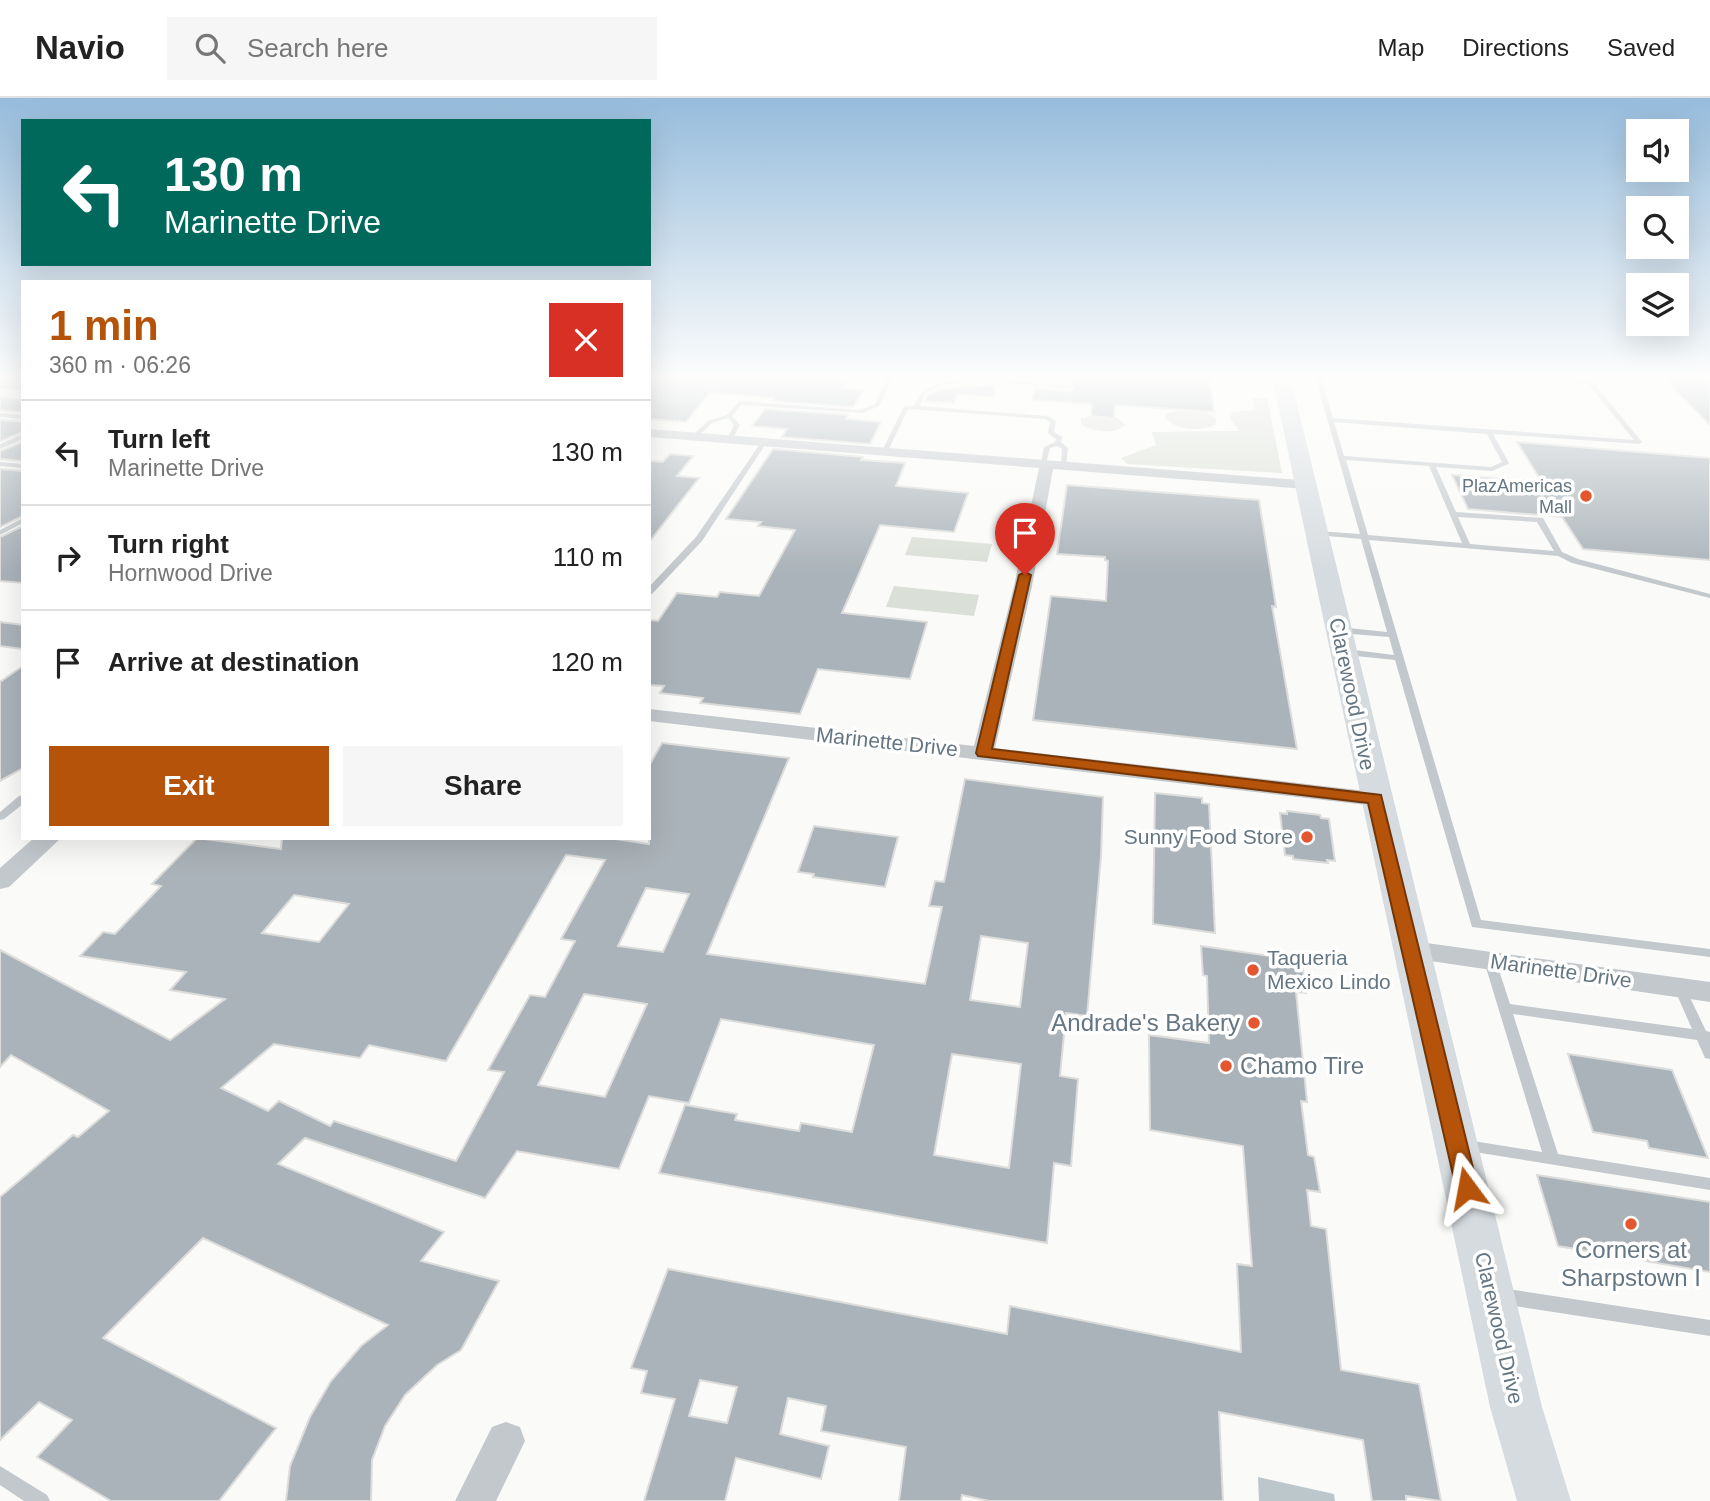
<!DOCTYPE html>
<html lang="en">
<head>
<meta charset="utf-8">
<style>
	:root { --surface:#fff; --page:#f6f6f6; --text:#222; --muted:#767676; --line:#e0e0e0; --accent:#b45309 }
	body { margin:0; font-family:Helvetica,sans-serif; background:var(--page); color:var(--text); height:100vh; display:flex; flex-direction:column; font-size:26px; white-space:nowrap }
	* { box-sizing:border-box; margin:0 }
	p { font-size:23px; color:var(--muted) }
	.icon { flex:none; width:38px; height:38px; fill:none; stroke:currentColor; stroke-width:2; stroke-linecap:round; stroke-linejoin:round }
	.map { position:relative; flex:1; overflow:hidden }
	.sheet { position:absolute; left:21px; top:182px; width:630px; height:560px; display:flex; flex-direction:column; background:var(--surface); border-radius:0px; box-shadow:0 7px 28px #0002 }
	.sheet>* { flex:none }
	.banner { position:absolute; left:21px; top:21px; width:630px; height:147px; border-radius:0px; box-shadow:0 7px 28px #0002; background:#00695c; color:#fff; overflow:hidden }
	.tools { position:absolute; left:1626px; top:21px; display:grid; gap:14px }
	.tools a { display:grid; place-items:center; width:63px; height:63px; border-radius:0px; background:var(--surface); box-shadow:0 7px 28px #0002; font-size:35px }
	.pin { position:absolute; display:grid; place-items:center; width:60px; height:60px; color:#fff; margin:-72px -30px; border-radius:50% 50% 50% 0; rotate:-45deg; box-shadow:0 0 7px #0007 }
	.pin .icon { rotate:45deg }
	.me { position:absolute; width:77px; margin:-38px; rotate:347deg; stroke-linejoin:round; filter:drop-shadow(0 0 5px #0008) }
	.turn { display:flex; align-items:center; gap:24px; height:147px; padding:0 28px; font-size:32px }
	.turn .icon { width:91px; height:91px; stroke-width:2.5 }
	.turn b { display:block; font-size:49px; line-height:60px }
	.round { display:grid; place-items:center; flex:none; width:74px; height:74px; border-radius:0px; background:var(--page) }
	.headline { display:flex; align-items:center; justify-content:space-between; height:119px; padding:0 28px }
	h1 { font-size:42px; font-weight:700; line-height:52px; color:var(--accent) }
	.button { display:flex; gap:14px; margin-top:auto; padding:14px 28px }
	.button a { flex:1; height:80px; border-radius:0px; background:var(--accent); color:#fff; font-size:28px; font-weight:700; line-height:80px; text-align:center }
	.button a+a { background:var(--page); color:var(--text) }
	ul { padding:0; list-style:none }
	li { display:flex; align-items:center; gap:21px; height:105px; padding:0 28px; border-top:2px solid var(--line) }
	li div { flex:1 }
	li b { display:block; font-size:26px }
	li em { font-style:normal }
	header { display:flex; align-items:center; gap:42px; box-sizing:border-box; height:98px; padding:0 35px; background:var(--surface); border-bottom:2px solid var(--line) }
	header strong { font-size:33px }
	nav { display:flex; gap:38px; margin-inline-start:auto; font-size:24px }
	.search { width:490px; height:63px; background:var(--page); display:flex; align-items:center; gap:18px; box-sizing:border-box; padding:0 24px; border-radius:0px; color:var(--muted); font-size:26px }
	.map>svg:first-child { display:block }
</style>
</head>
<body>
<header>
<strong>Navio</strong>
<div class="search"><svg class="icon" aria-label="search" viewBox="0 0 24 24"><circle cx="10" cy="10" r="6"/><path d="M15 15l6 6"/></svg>Search here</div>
<nav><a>Map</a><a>Directions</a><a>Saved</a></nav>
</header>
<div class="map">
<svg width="1710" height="1403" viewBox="0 0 1710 1403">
	<rect width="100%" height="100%" fill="#fafaf8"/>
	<!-- green -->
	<g fill="#dadfd7">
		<polygon points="1252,300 1267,300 1282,375 1127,366 1121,360 1156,347 1152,334 1239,333 1230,320 1232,314 1255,312"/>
		<path d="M1180,312l25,2 11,6v6c-15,8 -38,7 -51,-6l3,-5z"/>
		<path d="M1096,317l20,2 9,8c-11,10 -32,7 -44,-1v-5z"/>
		<polygon points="912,439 992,446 987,464 905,457"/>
		<polygon points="894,488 979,497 974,518 886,509"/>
	</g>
	<!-- water -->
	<polygon fill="#bbc7cb" points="1258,1379 1334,1396 1335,1403 1259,1403"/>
	<!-- building -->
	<g fill="#aab3b9" stroke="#dcdcda" stroke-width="2" fill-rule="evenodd">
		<polygon points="649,278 850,278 843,290 864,292 853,309 772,303 774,300 710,294 686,324 649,321"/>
		<polygon points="1038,278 1210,278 1214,314 1115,307 1114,320 1091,318 1092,306 1032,302 1035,290 1069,294 1074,290 1071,285 1037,282"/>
		<polygon points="1662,278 1710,278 1710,327"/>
		<polygon points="996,287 993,299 958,296 954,305 924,303 929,296 941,291"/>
		<polygon points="0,300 23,302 23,314 0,312"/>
		<polygon points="765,311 848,317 846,321 881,324 870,346 782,339 787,331 752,328"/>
		<polygon points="0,322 23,324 23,334 0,343"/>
		<polygon points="23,344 23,363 0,361 0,353"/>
		<polygon points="1517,344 1710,360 1710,462 1583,451 1562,419 1468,411 1452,377 1542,384"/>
		<polygon points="773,351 863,359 861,362 905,365 896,388 968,395 954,434 880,427 842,515 927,524 910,581 818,571 800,616 700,605 703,600 660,595 664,588 649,587 649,522 658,523 677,495 717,499 720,494 759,498 795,432 758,428 761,424 726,421"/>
		<polygon points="670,356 693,358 677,378 699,380 649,444 649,363 663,364"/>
		<polygon points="0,371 23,373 23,418 0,429"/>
		<polygon points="1067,387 1259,402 1276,509 1272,508 1297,651 1033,622 1051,498 1106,503 1108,463 1105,462 1105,459 1057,456"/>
		<polygon points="23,428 23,485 0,483 0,439"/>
		<polygon points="0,524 23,527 23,551 0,548"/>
		<polygon points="23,568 23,670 0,683 0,584"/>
		<path d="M662,645l127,15 -82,196 218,30 17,-77 -13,-1 6,-25 9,1 21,-103 138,18 -2,59 -14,160 -21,-3 -6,63 18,3 -7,87 -17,-3 -7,80 -388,-70 26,-68 52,9 -2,6 64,11 2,-8 51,9 22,-87 -153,-26 -32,84 -40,-7 -30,73 -102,-18 -32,47 -180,-60 -27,26 166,68 -23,29 78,20 -38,69 -24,15 -32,30 -20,31 -13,34 -1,41h-85l4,-35 20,-49 21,-36 30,-35 27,-21 -185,-87 -100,100 173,90 -57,73h-108l-74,-44 35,-37 -33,-18 -39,38v-243l73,-62 5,2 31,-26 -98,-56 -11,12v-117l170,90 55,-41 -55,-9 16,-18 -106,-16 23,-24 12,2 46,-48 -9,-2 45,-46 84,11 1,-11h327l40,6v-78zM566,757l39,5 -44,79 14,2 -30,56 -15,-2 -42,75 16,2 -48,89 -122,-40 -4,5 -51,-25 -11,10 -47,-23 53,-44 86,14 9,-13 77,16zM646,790l43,6 -26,58 -45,-6zM294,797l55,9 -30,38 -57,-9zM981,838l47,7 -8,64 -50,-7zM584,896l63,10 -42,93 -67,-12zM952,956l69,10 -12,104 -75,-13z"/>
		<polygon points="1155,695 1202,700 1202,705 1209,706 1215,835 1153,826"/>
		<polygon points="1287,713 1320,717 1321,720 1329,721 1335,763 1327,762 1328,765 1293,761 1293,758 1285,757 1280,715 1287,716"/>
		<polygon points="814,728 898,739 885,789 813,779 814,776 798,774"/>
		<path d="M1201,848l96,14 1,3 4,1 4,29 -10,-1 11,110 -6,-1 7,54 6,2 6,35 -13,-2 4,36 15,3 15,141 78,14 22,117 -35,-5v5h-34l-9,-61 -144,-28 4,89h-234l-27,-6 -1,6h-62l7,-54 -85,-16 5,-25 -38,-8 -8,36 49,12 -8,33 -85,-21 -11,43h-81l31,-102 -34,-6 6,-22 -16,-3 37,-99 339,65 3,-28 231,46 -4,-88 15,2 -9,-120 -93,-16 -1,-95 60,8 -2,-67 -4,-1zM700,1282l37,7 -10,36 -38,-7z"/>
		<polygon points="1568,956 1672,972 1708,1060 1649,1050 1647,1043 1593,1034"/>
		<polygon points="1537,1077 1710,1104 1710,1174 1558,1148"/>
	</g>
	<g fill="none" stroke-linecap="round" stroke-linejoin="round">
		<!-- lane -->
		<g fill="#c3c8cc" fill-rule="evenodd">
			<polygon points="15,278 22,278 0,288 0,284"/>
			<polygon points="888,278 894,278 879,308 863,315 741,307 732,318 740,327 732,342 727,341 734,327 728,320 712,325 697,339 692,338 708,323 727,317 739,303 860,312 875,306"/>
			<path d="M1315,278h6l12,42 301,22 -46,-56 -100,-6 -3,-2h29l71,4 -3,-4h6l54,66 -3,2 -146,-10 16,29 -1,1 -16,7 -56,-4 20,45 87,6 19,34 16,7 132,35v4l-138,-35 -14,-7 -189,-16 112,380 229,29v8l-238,-30 -77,-267 -49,-5 -4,-3 4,-3 48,6 -5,-18 -50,-4 -4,-3 4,-3 48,5 -26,-93 -44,-4 -4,-2 4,-2 43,3zM1334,324l153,12 15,28 -11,5 -147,-11zM1346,362l83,6 33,77 -94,-8zM1458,419l79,5 17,29 -84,-7z"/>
			<path d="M970,282l45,1 56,5v2l-2,1c-32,-3 -115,-15 -141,3 -5,4 -6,8 -8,14l128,10 8,5 -2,11 8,5 -1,5 7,6 -2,18 -5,-1 1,-16 -5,-3 -7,2 -4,16 -5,-1 3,-16 11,-5 1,-3 -8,-6 2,-11 -5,-3 -137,-10 -20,42 -5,1 -1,-1 22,-45h10c10,-25 32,-25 56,-26z"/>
			<polygon points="0,315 23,317 23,321 0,319"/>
			<polygon points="23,336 23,341 0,351 0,346"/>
			<polygon points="762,343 767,344 702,443 652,496 649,496 649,489 696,439"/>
			<polygon points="0,364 23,366 23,370 0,368"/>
			<polygon points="23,420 23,425 0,437 0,432"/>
			<polygon points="23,697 23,706 4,721 0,722 0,714 19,698"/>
			<polygon points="1490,859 1494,860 1496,863 1510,906 1692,931 1674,890 1676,887 1680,885 1684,887 1706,933 1710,934 1710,961 1705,960 1697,942 1513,916 1558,1056 1710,1080 1710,1092 1462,1052 1460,1048 1462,1044 1467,1042 1542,1054 1484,863 1486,860"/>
			<polygon points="1502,1190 1710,1222 1710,1238 1502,1206 1496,1203 1494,1198 1496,1193"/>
			<polygon points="0,1368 47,1397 50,1403 24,1403 0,1387"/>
		</g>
		<!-- street -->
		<g fill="#c3c8cc" fill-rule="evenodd">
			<polygon points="0,282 23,284 23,292 0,290"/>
			<polygon points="649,331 1311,383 1314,386 1311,389 1306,391 1053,371 1032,488 995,650 1375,694 1383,696 1386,701 1383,706 1375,708 649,623 649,611 974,648 1014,488 1039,370 649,339"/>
			<polygon points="34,740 61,740 9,789 0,791 0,770"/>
			<polygon points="1412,843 1710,884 1710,904 1403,859 1399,852 1403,845"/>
			<polygon points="506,1324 520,1329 525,1343 496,1403 455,1403 492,1329"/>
		</g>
		<!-- secondary -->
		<polygon fill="#d6dbdf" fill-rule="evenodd" points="1272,278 1290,278 1542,1309 1571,1403 1517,1403 1490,1309"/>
	</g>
	<!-- sky -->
	<linearGradient id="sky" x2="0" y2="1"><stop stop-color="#96bcdc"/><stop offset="0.59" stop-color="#fdfdfc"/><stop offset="1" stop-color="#fdfdfc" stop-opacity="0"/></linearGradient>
	<rect width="1710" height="474" fill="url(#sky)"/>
	<!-- route -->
	<polygon fill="#b45309" stroke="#753606" stroke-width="2" points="1025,474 1031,477 992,651 1381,697 1478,1090 1475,1097 1467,1100 1459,1097 1456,1090 1368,705 978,658 976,655 1019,477"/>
	<!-- markers -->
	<g fill="#e4572e" stroke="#fff" stroke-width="2.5">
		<circle cx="1586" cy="398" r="7"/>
		<circle cx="1307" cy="739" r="7"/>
		<circle cx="1253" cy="872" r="7"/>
		<circle cx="1254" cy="925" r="7"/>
		<circle cx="1226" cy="968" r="7"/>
		<circle cx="1631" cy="1126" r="7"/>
	</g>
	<g text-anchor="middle" stroke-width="7" stroke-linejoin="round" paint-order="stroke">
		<!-- far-poi labels -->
		<g font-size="18" fill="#657683" stroke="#fff" text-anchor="end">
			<text x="1572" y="394">PlazAmericas<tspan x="1572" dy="21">Mall</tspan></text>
		</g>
		<!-- street labels -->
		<g font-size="21" fill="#657683" stroke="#fff">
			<text transform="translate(1352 596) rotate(78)" y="7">Clarewood Drive</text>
			<text transform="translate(887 644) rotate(6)" y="7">Marinette Drive</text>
			<text transform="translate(1561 873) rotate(8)" y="7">Marinette Drive</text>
			<text transform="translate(1499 1230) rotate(77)" y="7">Clarewood Drive</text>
		</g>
		<!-- poi labels -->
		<g font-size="21" fill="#657683" stroke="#fff" text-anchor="end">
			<text x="1293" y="746">Sunny Food Store</text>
			<text x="1267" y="867" text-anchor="start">Taqueria<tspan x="1267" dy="24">Mexico Lindo</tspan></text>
		</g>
		<!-- near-poi labels -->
		<g font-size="24" fill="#657683" stroke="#fff" text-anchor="end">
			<text x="1240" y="933">Andrade's Bakery</text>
			<text x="1240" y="976" text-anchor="start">Chamo Tire</text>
			<text x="1631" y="1160" text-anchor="middle">Corners at<tspan x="1631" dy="28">Sharpstown I</tspan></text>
		</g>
	</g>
</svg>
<div class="tools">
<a><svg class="icon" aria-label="sound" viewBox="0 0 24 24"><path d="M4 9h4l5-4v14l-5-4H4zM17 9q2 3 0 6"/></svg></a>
<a><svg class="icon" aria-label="search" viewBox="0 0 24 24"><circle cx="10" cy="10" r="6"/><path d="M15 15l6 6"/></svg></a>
<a><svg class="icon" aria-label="layers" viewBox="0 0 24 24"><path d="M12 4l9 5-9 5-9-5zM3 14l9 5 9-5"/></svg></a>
</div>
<div class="pin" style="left:1025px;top:477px;background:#d93025"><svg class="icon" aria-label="arrive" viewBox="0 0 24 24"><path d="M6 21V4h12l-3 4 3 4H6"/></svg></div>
<svg class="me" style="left:1467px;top:1090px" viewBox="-20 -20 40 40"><path d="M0-17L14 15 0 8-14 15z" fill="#b45309" stroke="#fff" stroke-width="4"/></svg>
<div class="banner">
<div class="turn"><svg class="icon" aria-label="left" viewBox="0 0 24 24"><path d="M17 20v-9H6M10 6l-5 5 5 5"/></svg><div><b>130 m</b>Marinette Drive</div></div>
</div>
<section class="sheet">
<div class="headline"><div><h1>1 min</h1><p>360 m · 06:26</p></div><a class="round" style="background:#d93025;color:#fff"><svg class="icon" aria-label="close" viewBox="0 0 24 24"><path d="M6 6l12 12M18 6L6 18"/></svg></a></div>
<ul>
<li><svg class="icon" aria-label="left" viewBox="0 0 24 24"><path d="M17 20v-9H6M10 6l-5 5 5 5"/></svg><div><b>Turn left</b><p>Marinette Drive</p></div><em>130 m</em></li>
<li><svg class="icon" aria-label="right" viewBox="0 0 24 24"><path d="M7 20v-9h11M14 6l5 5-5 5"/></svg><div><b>Turn right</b><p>Hornwood Drive</p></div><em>110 m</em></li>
<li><svg class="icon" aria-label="arrive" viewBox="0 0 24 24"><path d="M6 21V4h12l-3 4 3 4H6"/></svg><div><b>Arrive at destination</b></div><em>120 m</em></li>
</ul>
<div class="button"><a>Exit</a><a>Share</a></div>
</section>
</div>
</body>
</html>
